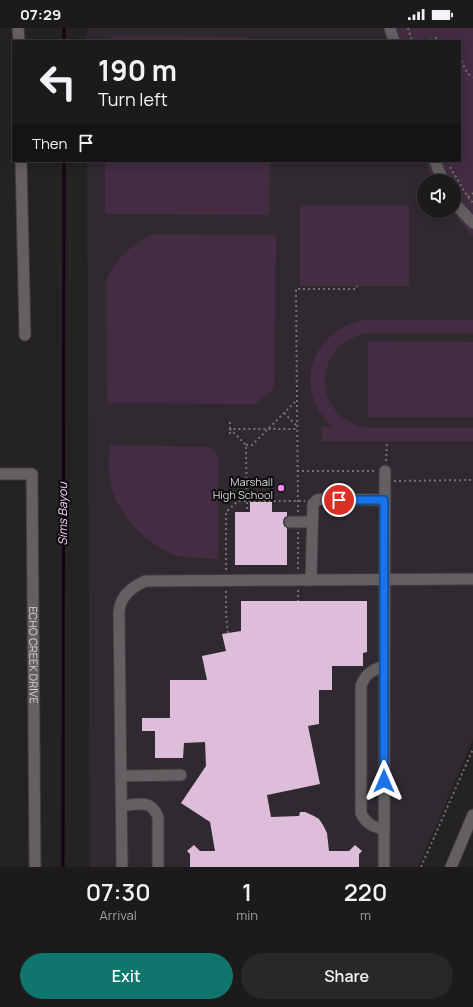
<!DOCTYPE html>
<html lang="en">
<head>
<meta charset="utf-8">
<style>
	:root { --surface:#1c1a1b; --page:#292728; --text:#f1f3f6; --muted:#a0a1a3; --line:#3a383a; --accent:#0f766e }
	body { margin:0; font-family:Manrope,sans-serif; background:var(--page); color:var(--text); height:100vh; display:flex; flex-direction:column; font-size:15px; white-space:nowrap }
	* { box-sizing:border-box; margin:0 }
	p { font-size:13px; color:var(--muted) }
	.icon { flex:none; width:22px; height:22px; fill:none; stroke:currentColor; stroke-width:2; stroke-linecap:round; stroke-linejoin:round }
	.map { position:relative; height:839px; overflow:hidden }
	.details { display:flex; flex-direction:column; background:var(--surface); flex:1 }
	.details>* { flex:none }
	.hud { position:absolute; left:12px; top:12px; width:449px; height:122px; border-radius:0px; box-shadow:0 2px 10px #0003,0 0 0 1px var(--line); background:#1c1a1b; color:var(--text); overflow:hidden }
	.controls { position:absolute; left:417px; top:146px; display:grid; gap:8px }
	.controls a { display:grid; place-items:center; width:44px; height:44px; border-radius:50%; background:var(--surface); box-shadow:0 2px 10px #0003,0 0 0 1px var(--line); font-size:20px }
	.pin { position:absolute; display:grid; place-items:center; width:34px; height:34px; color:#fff; margin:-17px; border:2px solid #fff; border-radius:50%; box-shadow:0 1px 4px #0007 }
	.me { position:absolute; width:44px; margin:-22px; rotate:0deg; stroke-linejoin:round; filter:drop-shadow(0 0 3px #0008) }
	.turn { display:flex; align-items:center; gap:14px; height:84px; padding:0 20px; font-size:18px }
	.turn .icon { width:52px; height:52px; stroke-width:2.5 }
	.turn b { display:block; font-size:28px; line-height:34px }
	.then { display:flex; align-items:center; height:38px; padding:0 20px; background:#0003; gap:8px; font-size:15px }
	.eta { display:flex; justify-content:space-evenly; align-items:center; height:68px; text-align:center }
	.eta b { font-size:24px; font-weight:600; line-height:28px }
	.cta { display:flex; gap:8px; margin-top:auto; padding:8px 20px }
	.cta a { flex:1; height:46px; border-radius:24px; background:var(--accent); color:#fff; font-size:16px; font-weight:600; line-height:46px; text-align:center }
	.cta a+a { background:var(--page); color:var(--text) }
	.status { display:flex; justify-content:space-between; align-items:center; height:28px; padding:0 20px; background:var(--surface); direction:ltr }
	.status svg { height:11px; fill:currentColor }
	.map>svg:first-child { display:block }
</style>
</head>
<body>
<div class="status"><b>07:29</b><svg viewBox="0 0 49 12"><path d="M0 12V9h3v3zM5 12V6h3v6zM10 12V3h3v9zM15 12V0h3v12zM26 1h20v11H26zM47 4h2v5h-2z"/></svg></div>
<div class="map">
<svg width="473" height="839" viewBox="0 0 473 839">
	<rect width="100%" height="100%" fill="#252224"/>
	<!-- built -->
	<g fill="#302a30">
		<polygon points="87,0 383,0 387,13 87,13"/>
		<polygon points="87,133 426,133 432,153 424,153 424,183 452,183 469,205 473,208 473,711 418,839 90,839"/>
	</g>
	<!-- green -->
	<g fill="#442c42">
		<polygon points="383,0 473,0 473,208 469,205 452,183 454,183 454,153 432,153 426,133 460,133 460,13 387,13"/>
		<polygon points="111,8 248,9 248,13 112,13"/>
		<polygon points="105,133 270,133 269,187 105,186"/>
		<rect x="300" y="177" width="109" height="81"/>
		<path d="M155,206l121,1 -2,154 -18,15 -149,-1 -1,-119c3,-21 30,-43 49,-50z"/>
		<path d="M364,292h109v13h-103c-21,4 -34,11 -42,31 -4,11 -4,22 0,33 4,9 9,18 18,23 19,12 45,7 66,8 20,0 41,0 61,0v13h-151v-14h11c-42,-37 -22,-97 31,-107z"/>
		<polygon points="368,313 473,314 473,389 368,389"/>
		<path d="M110,417l100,2 9,10 -1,102c-15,-1 -32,0 -46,-5 -10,-4 -18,-10 -26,-16 -29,-24 -42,-55 -36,-93z"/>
	</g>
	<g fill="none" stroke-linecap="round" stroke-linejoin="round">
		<!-- stream -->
		<g stroke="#150214" stroke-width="3">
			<polyline points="64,13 64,0"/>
			<polyline points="63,839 64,133"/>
		</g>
	</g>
	<!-- building -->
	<g fill="#debdda">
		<polygon points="250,474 272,474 272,484 287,484 287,488 284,490 283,494 284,498 287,500 287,537 235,537 235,484 250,484"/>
		<polygon points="241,573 367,573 367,624 363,625 363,638 332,638 332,662 319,662 319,696 308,698 320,756 267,767 271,789 299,788 300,784 305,784 314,788 319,791 323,797 327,805 329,823 349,823 355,817 362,823 359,826 359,839 190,839 190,826 187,823 194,817 200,823 215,823 210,794 181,775 206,738 205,714 184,715 183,730 155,730 155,703 142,703 142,690 170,690 170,652 207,652 202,628 226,623 222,606 241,603"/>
	</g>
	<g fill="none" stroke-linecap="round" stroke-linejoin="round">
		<!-- minor casing -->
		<g stroke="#3f3c3f" stroke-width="13">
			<g id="minor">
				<polyline points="18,0 19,13"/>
				<polyline points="390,0 394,13"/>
				<polyline points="21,133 25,307"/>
				<polyline points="435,133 443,153"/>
				<polyline points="454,173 458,179 473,195"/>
				<path id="s1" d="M0,446h32l3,393"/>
				<polyline points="290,494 312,494"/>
				<polyline points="311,552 313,476 317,472 324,471 384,472"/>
				<path d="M384,638c-12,4 -19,8 -23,20v127c5,11 12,14 23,16"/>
				<polyline points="121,748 181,747"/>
				<path d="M122,778c16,-2 29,-7 36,11v50"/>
				<path d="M122,839l-3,-255c1,-16 12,-24 26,-31l328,-2"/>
				<polyline points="384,839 385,443"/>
				<polyline points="451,839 473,787"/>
			</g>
		</g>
		<!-- path -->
		<g stroke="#747274" stroke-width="2" stroke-dasharray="2 3" stroke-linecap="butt">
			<polyline points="408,0 412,13"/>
			<polyline points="425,13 437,10"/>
			<path d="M460,28c3,8 5,17 13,21"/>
			<polyline points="450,139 468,169 473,175"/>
			<polyline points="468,169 473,165"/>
			<polyline points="284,385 296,397"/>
			<polyline points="230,394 230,408"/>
			<polyline points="246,417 252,417 297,372"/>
			<polyline points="386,433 387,413"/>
			<polyline points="297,443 376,443"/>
			<polyline points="394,453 473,452"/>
			<polyline points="247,481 246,417 230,401 297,401"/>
			<polyline points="298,484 296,261 356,261 357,258"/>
			<polyline points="298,504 298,542"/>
			<polyline points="226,542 226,484 238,473 305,473"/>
			<polyline points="298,562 298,573"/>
			<polyline points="226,563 226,587 228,605"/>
			<polyline points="421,839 473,721"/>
		</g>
		<!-- minor -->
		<use href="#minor" stroke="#635f62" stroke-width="11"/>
	</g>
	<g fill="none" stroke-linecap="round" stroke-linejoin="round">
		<!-- route casing -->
		<g stroke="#114b97" stroke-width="10">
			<polyline id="route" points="339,472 384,472 384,753"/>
		</g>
		<!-- route -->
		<use href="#route" stroke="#1a73e8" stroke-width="7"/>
	</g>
	<!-- markers -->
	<circle fill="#f589ee" stroke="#0d0c0d" stroke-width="1.5" cx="281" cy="460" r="4"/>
	<g text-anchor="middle" stroke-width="4" stroke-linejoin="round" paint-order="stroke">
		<!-- poi labels -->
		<g font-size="11" fill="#d9d7d9" stroke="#0d0c0d" text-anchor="end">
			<text x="273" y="458">Marshall<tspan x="273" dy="13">High School</tspan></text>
		</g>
		<!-- street labels -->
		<g font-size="11" fill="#d9d7d9" stroke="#0d0c0d">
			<text dy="4" stroke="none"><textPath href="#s1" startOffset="213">ECHO CREEK DRIVE</textPath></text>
		</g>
		<!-- water labels -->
		<g font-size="12" font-style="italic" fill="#fdd3f9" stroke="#0d0c0d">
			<text transform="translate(63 486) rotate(-90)" y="4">Sims Bayou</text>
		</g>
	</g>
</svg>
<div class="controls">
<a><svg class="icon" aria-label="sound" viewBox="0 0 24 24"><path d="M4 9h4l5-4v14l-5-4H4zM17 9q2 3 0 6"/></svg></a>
</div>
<div class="pin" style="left:339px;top:472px;background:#d93025"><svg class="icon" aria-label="arrive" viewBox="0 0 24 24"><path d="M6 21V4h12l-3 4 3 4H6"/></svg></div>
<svg class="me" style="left:384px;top:753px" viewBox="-20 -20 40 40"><path d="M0-17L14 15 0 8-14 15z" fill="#1a73e8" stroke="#fff" stroke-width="4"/></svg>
<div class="hud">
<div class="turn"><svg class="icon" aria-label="left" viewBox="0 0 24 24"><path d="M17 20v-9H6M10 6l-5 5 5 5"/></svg><div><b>190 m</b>Turn left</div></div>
<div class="then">Then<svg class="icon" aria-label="arrive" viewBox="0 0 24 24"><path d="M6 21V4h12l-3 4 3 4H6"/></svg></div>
</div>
</div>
<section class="details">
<div class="eta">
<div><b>07:30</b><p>Arrival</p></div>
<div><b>1</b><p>min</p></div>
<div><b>220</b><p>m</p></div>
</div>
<div class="cta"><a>Exit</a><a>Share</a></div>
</section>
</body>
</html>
